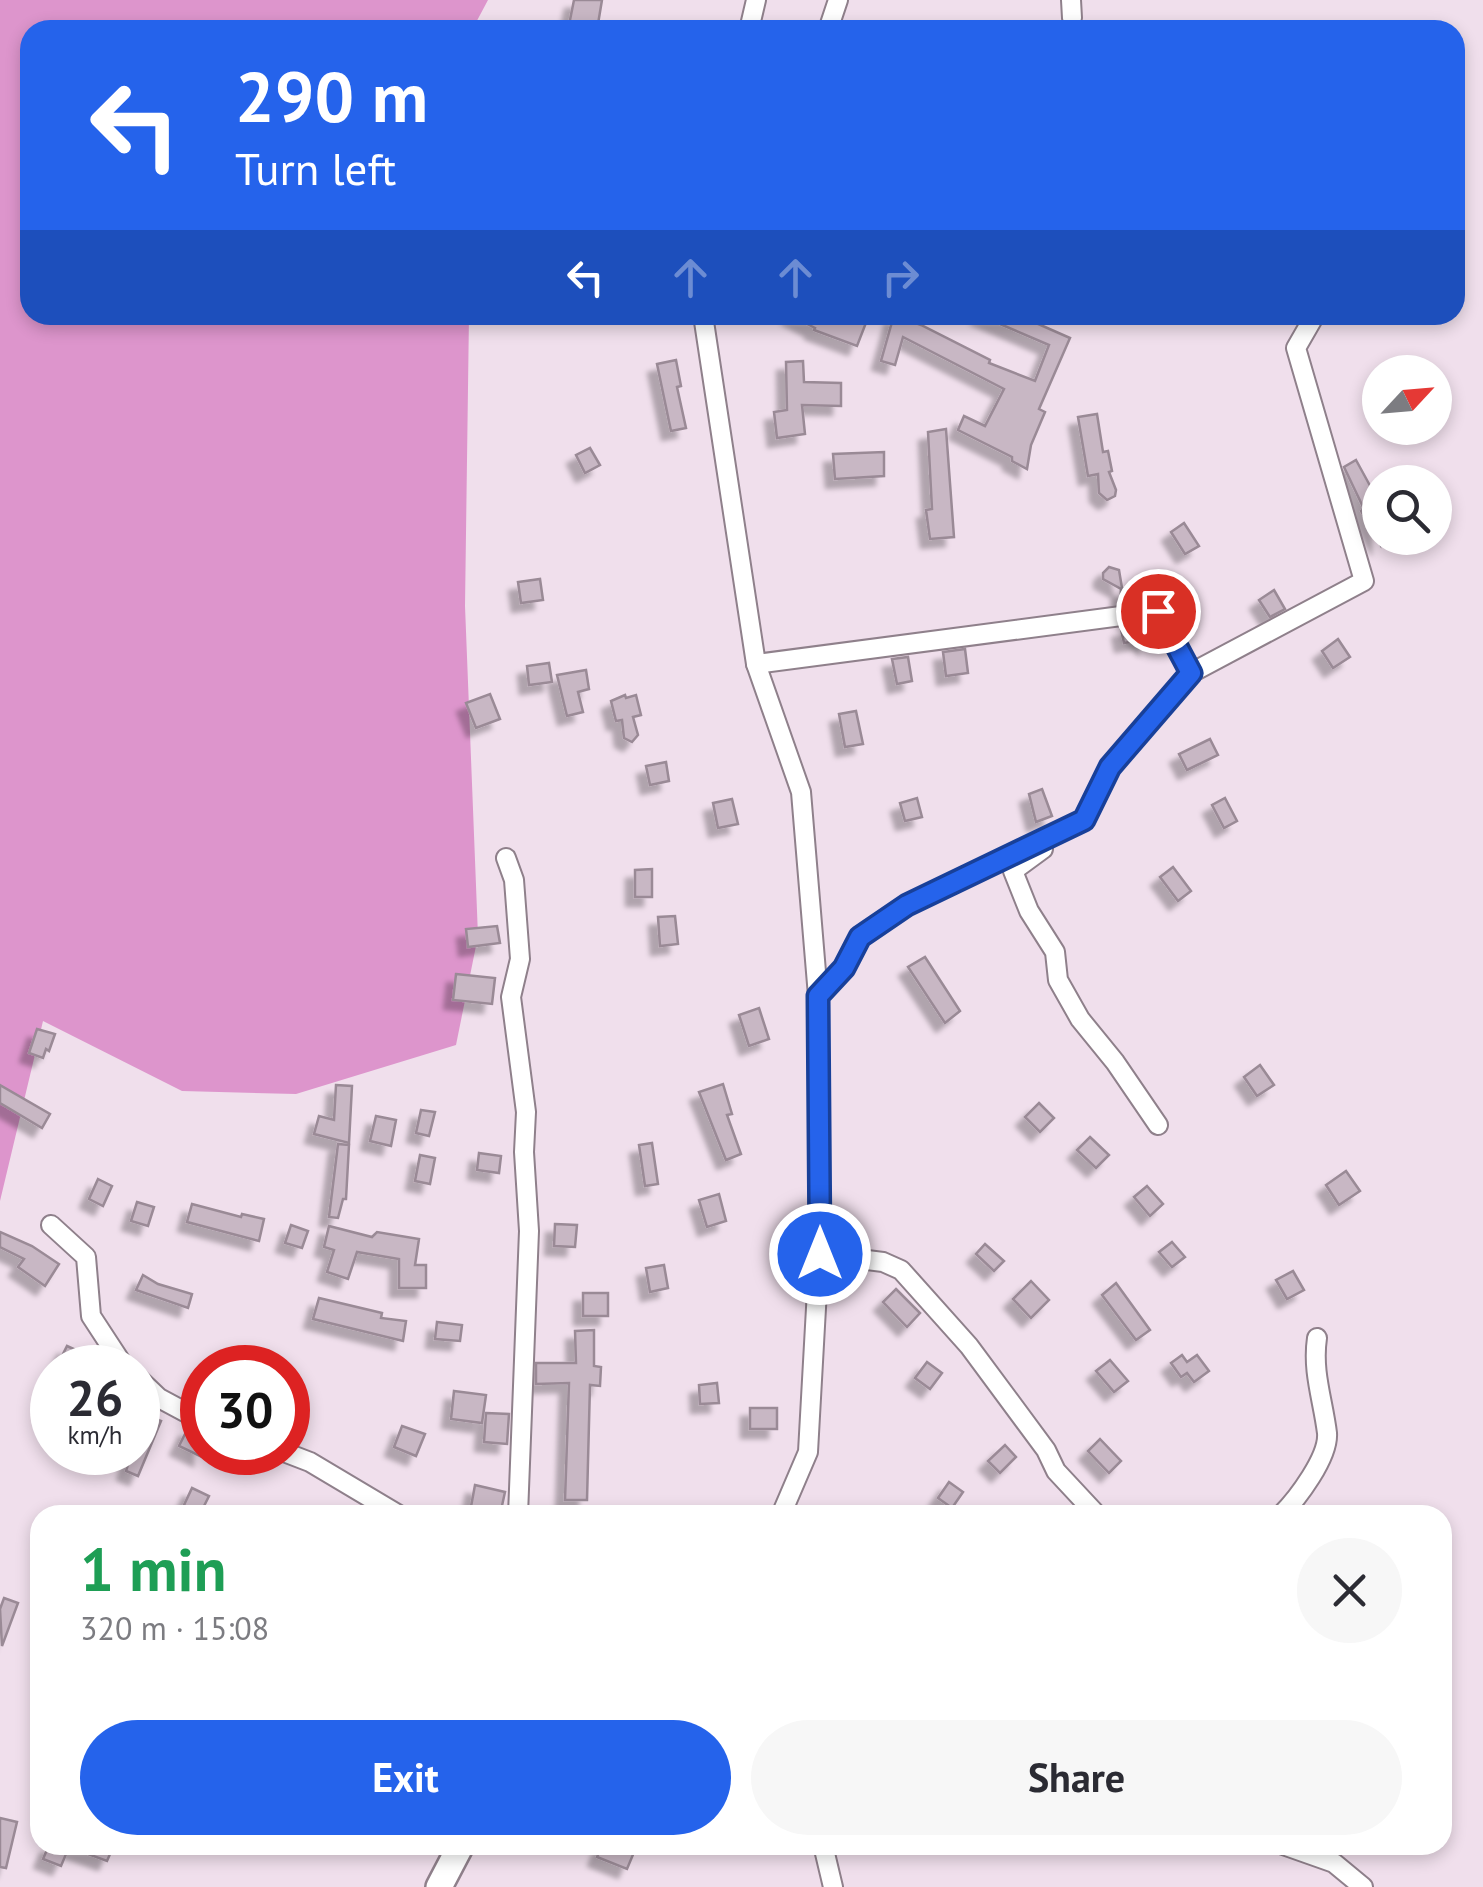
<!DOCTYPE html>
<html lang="en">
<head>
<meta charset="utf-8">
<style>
	:root { --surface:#fff; --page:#f7f7f7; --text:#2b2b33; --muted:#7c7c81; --accent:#2563eb }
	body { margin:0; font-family:"PT Sans",sans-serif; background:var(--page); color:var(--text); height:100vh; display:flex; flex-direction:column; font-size:38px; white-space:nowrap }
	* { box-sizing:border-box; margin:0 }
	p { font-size:32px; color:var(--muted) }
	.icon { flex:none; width:55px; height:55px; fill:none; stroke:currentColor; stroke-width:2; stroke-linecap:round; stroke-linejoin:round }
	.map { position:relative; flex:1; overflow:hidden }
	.side { position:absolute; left:30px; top:1505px; width:1422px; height:350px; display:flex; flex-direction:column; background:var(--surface); border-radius:30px; box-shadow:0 5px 15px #0003 }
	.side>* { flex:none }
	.banner { position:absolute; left:20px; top:20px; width:1445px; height:305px; border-radius:30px; box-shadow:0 5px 15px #0003; background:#2563eb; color:#fff; overflow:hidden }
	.needle { width:65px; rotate:64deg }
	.controls { position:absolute; left:1362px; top:355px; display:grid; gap:20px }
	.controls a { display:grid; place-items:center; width:90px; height:90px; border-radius:50%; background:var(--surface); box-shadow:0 5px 15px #0003; font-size:50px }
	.speed { position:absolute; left:30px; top:1345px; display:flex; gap:20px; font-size:50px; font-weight:700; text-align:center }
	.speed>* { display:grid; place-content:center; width:130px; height:130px; border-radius:50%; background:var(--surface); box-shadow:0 5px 15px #0003; line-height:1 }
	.speed small { font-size:25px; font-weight:400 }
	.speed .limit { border:15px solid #d22; background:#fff; color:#111 }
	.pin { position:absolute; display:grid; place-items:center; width:85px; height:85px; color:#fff; margin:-42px; border:5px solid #fff; border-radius:50%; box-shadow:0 2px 10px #0007 }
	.me { position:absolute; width:110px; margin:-55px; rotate:0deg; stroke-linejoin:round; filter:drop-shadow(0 0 8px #0008) }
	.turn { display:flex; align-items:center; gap:35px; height:210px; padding:0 50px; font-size:45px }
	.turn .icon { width:130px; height:130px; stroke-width:2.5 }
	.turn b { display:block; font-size:70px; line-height:85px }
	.lanes { display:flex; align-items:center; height:95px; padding:0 50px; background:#0003; justify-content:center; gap:50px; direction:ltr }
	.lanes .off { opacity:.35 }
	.round { display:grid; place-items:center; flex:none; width:105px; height:105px; border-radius:52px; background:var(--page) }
	.headline { display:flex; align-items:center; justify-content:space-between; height:170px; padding:0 50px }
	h1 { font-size:60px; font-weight:600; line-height:75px; color:#1e9e55 }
	.cta { display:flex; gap:20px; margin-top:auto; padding:20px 50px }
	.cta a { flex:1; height:115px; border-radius:60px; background:var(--accent); color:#fff; font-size:40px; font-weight:600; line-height:115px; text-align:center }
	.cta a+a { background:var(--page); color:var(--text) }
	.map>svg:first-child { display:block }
</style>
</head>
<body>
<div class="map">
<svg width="1483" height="1887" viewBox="0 0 1483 1887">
	<defs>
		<filter id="shadow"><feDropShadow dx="-9" dy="9" stdDeviation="2.5" flood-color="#0004"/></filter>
	</defs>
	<rect width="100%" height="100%" fill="#f0dfec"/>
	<!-- forest -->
	<polygon fill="#dd95cc" points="0,0 488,0 472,30 30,30 30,315 469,315 465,606 478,936 456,1045 296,1094 182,1091 43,1021 0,1201"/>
	<!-- building -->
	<g fill="#c8b7c4" stroke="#9a8a96" stroke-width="2.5" filter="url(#shadow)">
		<polygon points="574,0 602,0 597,30 568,30"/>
		<polygon points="790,315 869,315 857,346 814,330 815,328"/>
		<polygon points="894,315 921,325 990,360 989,363 1035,381 1049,345 979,315 1018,315 1070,338 1039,409 1045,412 1031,445 1027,469 1012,461 1012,457 958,430 964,416 985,426 1004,389 903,337 895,365 881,361"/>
		<polygon points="676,360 681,386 677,387 686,428 671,431 657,364"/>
		<polygon points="803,361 804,382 841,383 841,406 802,405 805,434 777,438 774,412 787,410 786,362"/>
		<polygon points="1097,414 1103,452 1108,451 1112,471 1109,472 1116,490 1115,496 1107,500 1099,493 1098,474 1088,476 1078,417"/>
		<polygon points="946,429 954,537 930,539 926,510 932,509 928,432"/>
		<polygon points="590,448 600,465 585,473 576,455"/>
		<polygon points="884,452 884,476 835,479 833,454"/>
		<polygon points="1356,460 1380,504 1380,544 1361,511 1364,509 1344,467"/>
		<polygon points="1184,523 1199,546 1185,554 1171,532"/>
		<polygon points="1109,567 1119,570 1122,588 1135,591 1139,601 1120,604 1121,589 1103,579 1103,573"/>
		<polygon points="540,579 543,600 521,603 518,582"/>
		<polygon points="1274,590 1285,609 1270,617 1259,600"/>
		<polygon points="1144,626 1147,645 1142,640 1124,643 1121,629"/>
		<polygon points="1338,639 1350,657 1333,668 1322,651"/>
		<polygon points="965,649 968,673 946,676 943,652"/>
		<polygon points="908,657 912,681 897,684 892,659"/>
		<polygon points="549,663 552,682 529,685 527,666"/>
		<polygon points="586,670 589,689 578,692 583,712 567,716 557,675"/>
		<polygon points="490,694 500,719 476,728 466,703"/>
		<polygon points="625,695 626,698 636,695 641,715 633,717 638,735 632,742 624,738 622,720 616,721 611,701"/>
		<polygon points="856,711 863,744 845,747 839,714"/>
		<polygon points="1210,739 1218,755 1187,770 1179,754"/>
		<polygon points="666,762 669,781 650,785 646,766"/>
		<polygon points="1042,789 1052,816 1036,822 1029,794"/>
		<polygon points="917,798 922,817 905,821 900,803"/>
		<polygon points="1225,798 1237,821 1224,828 1212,805"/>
		<polygon points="732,799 738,824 718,828 713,803"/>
		<polygon points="1173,867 1191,891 1178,901 1160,877"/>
		<polygon points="652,869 652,897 635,897 635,870"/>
		<polygon points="675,916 678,944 660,946 658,917"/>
		<polygon points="497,926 500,943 468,947 466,929"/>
		<polygon points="925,957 960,1011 945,1023 908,967"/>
		<polygon points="456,974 495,978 492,1004 453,1000"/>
		<polygon points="759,1008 769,1039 749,1046 739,1015"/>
		<polygon points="37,1029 55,1034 49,1051 46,1049 43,1058 29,1053"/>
		<polygon points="1260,1065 1274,1085 1257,1096 1244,1077"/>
		<polygon points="723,1084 732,1114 727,1115 741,1154 726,1160 699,1092"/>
		<polygon points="0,1085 50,1114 42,1128 0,1103"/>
		<polygon points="336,1085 352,1086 349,1143 314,1134 319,1116 334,1120"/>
		<polygon points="1039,1103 1054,1118 1040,1132 1025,1117"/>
		<polygon points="421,1110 435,1112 429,1136 416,1133"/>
		<polygon points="376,1116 396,1120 391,1146 370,1141"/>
		<polygon points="1090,1137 1109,1155 1096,1168 1077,1150"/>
		<polygon points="652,1143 658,1184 645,1186 639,1145"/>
		<polygon points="338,1144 349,1145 346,1199 343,1199 338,1218 329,1217"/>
		<polygon points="479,1153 501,1156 499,1173 477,1170"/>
		<polygon points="420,1155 435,1158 430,1184 415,1181"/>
		<polygon points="1346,1171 1360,1191 1339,1205 1326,1185"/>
		<polygon points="98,1179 112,1186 103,1206 89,1199"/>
		<polygon points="1147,1186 1163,1204 1150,1216 1134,1197"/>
		<polygon points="719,1194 726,1221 707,1227 699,1200"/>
		<polygon points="137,1202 154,1207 148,1226 131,1221"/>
		<polygon points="192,1204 241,1217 242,1214 264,1219 259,1241 187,1222"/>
		<polygon points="555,1224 577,1225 575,1247 554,1246"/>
		<polygon points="291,1225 308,1231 302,1248 285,1243"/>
		<polygon points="329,1226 372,1237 377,1232 419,1239 415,1265 426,1265 426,1288 399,1288 399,1259 357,1252 348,1279 327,1272 334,1250 324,1247"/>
		<polygon points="0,1232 32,1246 59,1264 45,1286 18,1267 24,1259 0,1247"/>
		<polygon points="1172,1242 1185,1257 1172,1267 1159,1252"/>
		<polygon points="985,1244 1004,1261 994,1271 976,1254"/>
		<polygon points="664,1265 668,1288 650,1292 646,1268"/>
		<polygon points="1293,1271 1304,1290 1287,1299 1276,1280"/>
		<polygon points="143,1275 158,1284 192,1294 188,1308 136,1290"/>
		<polygon points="1031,1281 1049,1300 1031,1318 1013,1299"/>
		<polygon points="1116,1283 1150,1330 1136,1340 1102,1295"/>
		<polygon points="896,1289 920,1313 907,1327 883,1302"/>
		<rect x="583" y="1293" width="25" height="23"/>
		<polygon points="319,1298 382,1313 381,1318 406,1321 403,1341 313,1319"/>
		<polygon points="437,1322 462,1325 460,1341 435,1339"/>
		<polygon points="594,1330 594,1366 601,1367 600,1386 590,1385 587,1500 565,1500 569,1383 536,1384 536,1363 576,1363 575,1331"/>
		<polygon points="67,1346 89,1356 84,1368 56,1368"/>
		<polygon points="1182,1355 1187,1362 1197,1355 1209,1371 1194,1382 1187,1373 1181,1377 1171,1363"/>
		<polygon points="1110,1360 1128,1381 1114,1392 1096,1371"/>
		<polygon points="927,1362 942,1373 930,1389 915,1378"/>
		<polygon points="717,1383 719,1403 700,1404 699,1385"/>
		<polygon points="454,1391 486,1395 482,1423 451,1419"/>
		<rect x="750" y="1408" width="27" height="21"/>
		<polygon points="486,1413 509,1414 507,1444 484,1442"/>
		<polygon points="143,1414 161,1421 138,1476 126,1471 132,1452 138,1452 138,1426"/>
		<polygon points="402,1426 425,1434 416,1456 394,1447"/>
		<polygon points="188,1428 202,1433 202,1457 179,1446"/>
		<polygon points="1100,1439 1121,1461 1109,1473 1088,1451"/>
		<polygon points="1005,1445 1016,1457 1000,1473 988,1461"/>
		<polygon points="949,1482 963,1492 952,1508 938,1498"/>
		<polygon points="475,1485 505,1492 500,1515 470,1512"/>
		<polygon points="192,1488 209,1496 200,1514 184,1505"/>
		<polygon points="4,1598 18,1603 2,1646 0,1609"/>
		<polygon points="0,1818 17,1822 6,1868 0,1867"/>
		<polygon points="49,1845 114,1845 107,1861 69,1847 61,1866 43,1859"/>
		<polygon points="602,1845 637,1845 627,1869 597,1857"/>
	</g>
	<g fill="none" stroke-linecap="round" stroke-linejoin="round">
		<!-- minor casing -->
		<g stroke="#8f808b" stroke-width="22">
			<g id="minor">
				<polyline points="1071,0 1072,18"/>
				<polyline points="749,30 756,0"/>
				<polyline points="828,30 838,0"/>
				<polyline points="703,315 756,664 801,792 818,996 819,1254 808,1452 781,1515"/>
				<polyline points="756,664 1159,611 1191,673"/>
				<polyline points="1043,849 1013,871 1029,911 1055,952 1058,980 1080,1019 1115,1062 1158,1125"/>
				<polyline points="506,858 514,880 520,959 511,997 526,1112 524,1152 529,1231 518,1515"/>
				<polyline points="818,996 844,968 860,937 907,905 1084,820 1110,767 1191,673 1364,581 1296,348 1315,315"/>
				<polyline points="51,1225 86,1257 91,1316 125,1368"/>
				<polyline points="819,1254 883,1262 901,1270 969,1346 1046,1450 1056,1471 1097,1515"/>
				<polyline points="138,1378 159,1398 202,1421"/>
				<polyline points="284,1452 310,1462 399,1515"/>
				<path d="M1281,1515c16,-16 48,-58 46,-82 -4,-33 -15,-61 -10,-95"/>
				<polyline points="823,1845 833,1887"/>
				<polyline points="1283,1845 1334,1863 1363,1887"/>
			</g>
		</g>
		<!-- secondary casing -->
		<g stroke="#8f808b" stroke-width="30">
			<polyline id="secondary" points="439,1887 461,1845"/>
		</g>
		<!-- minor -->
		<use href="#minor" stroke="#fff" stroke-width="18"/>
		<!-- secondary -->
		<use href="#secondary" stroke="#fff" stroke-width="25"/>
	</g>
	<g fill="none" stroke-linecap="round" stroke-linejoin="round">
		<!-- route casing -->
		<g stroke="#184099" stroke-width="25">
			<polyline id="route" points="820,1254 818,996 844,968 860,937 907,905 1084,820 1110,767 1191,673 1158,611"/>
		</g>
		<!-- route -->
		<use href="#route" stroke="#2563eb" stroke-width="18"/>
	</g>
</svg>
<div class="controls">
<a><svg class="needle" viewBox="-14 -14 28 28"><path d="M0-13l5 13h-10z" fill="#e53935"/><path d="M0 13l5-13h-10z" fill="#7c7c81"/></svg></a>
<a><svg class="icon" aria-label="search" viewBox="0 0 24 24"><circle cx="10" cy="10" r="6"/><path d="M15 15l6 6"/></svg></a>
</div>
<div class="speed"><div>26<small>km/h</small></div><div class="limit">30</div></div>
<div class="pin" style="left:1158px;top:611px;background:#d93025"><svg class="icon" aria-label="arrive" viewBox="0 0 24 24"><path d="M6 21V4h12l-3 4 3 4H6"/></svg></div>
<svg class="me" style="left:820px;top:1254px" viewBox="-20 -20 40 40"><circle r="17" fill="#2563eb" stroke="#fff" stroke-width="3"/><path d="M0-11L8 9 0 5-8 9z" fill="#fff"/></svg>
<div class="banner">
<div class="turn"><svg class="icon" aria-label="left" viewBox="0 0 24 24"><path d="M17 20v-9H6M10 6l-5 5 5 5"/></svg><div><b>290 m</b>Turn left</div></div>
<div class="lanes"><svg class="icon" aria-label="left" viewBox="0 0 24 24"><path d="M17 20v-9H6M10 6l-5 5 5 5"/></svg><svg class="icon off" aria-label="ahead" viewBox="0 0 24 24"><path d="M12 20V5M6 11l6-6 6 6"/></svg><svg class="icon off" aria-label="ahead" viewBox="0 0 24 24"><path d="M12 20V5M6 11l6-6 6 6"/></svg><svg class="icon off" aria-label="right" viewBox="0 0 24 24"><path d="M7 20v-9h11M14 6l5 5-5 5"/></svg></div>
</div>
<section class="side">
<div class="headline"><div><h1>1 min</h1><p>320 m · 15:08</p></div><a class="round"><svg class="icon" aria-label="close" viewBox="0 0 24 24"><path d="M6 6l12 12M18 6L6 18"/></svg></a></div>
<div class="cta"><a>Exit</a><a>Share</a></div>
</section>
</div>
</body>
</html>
